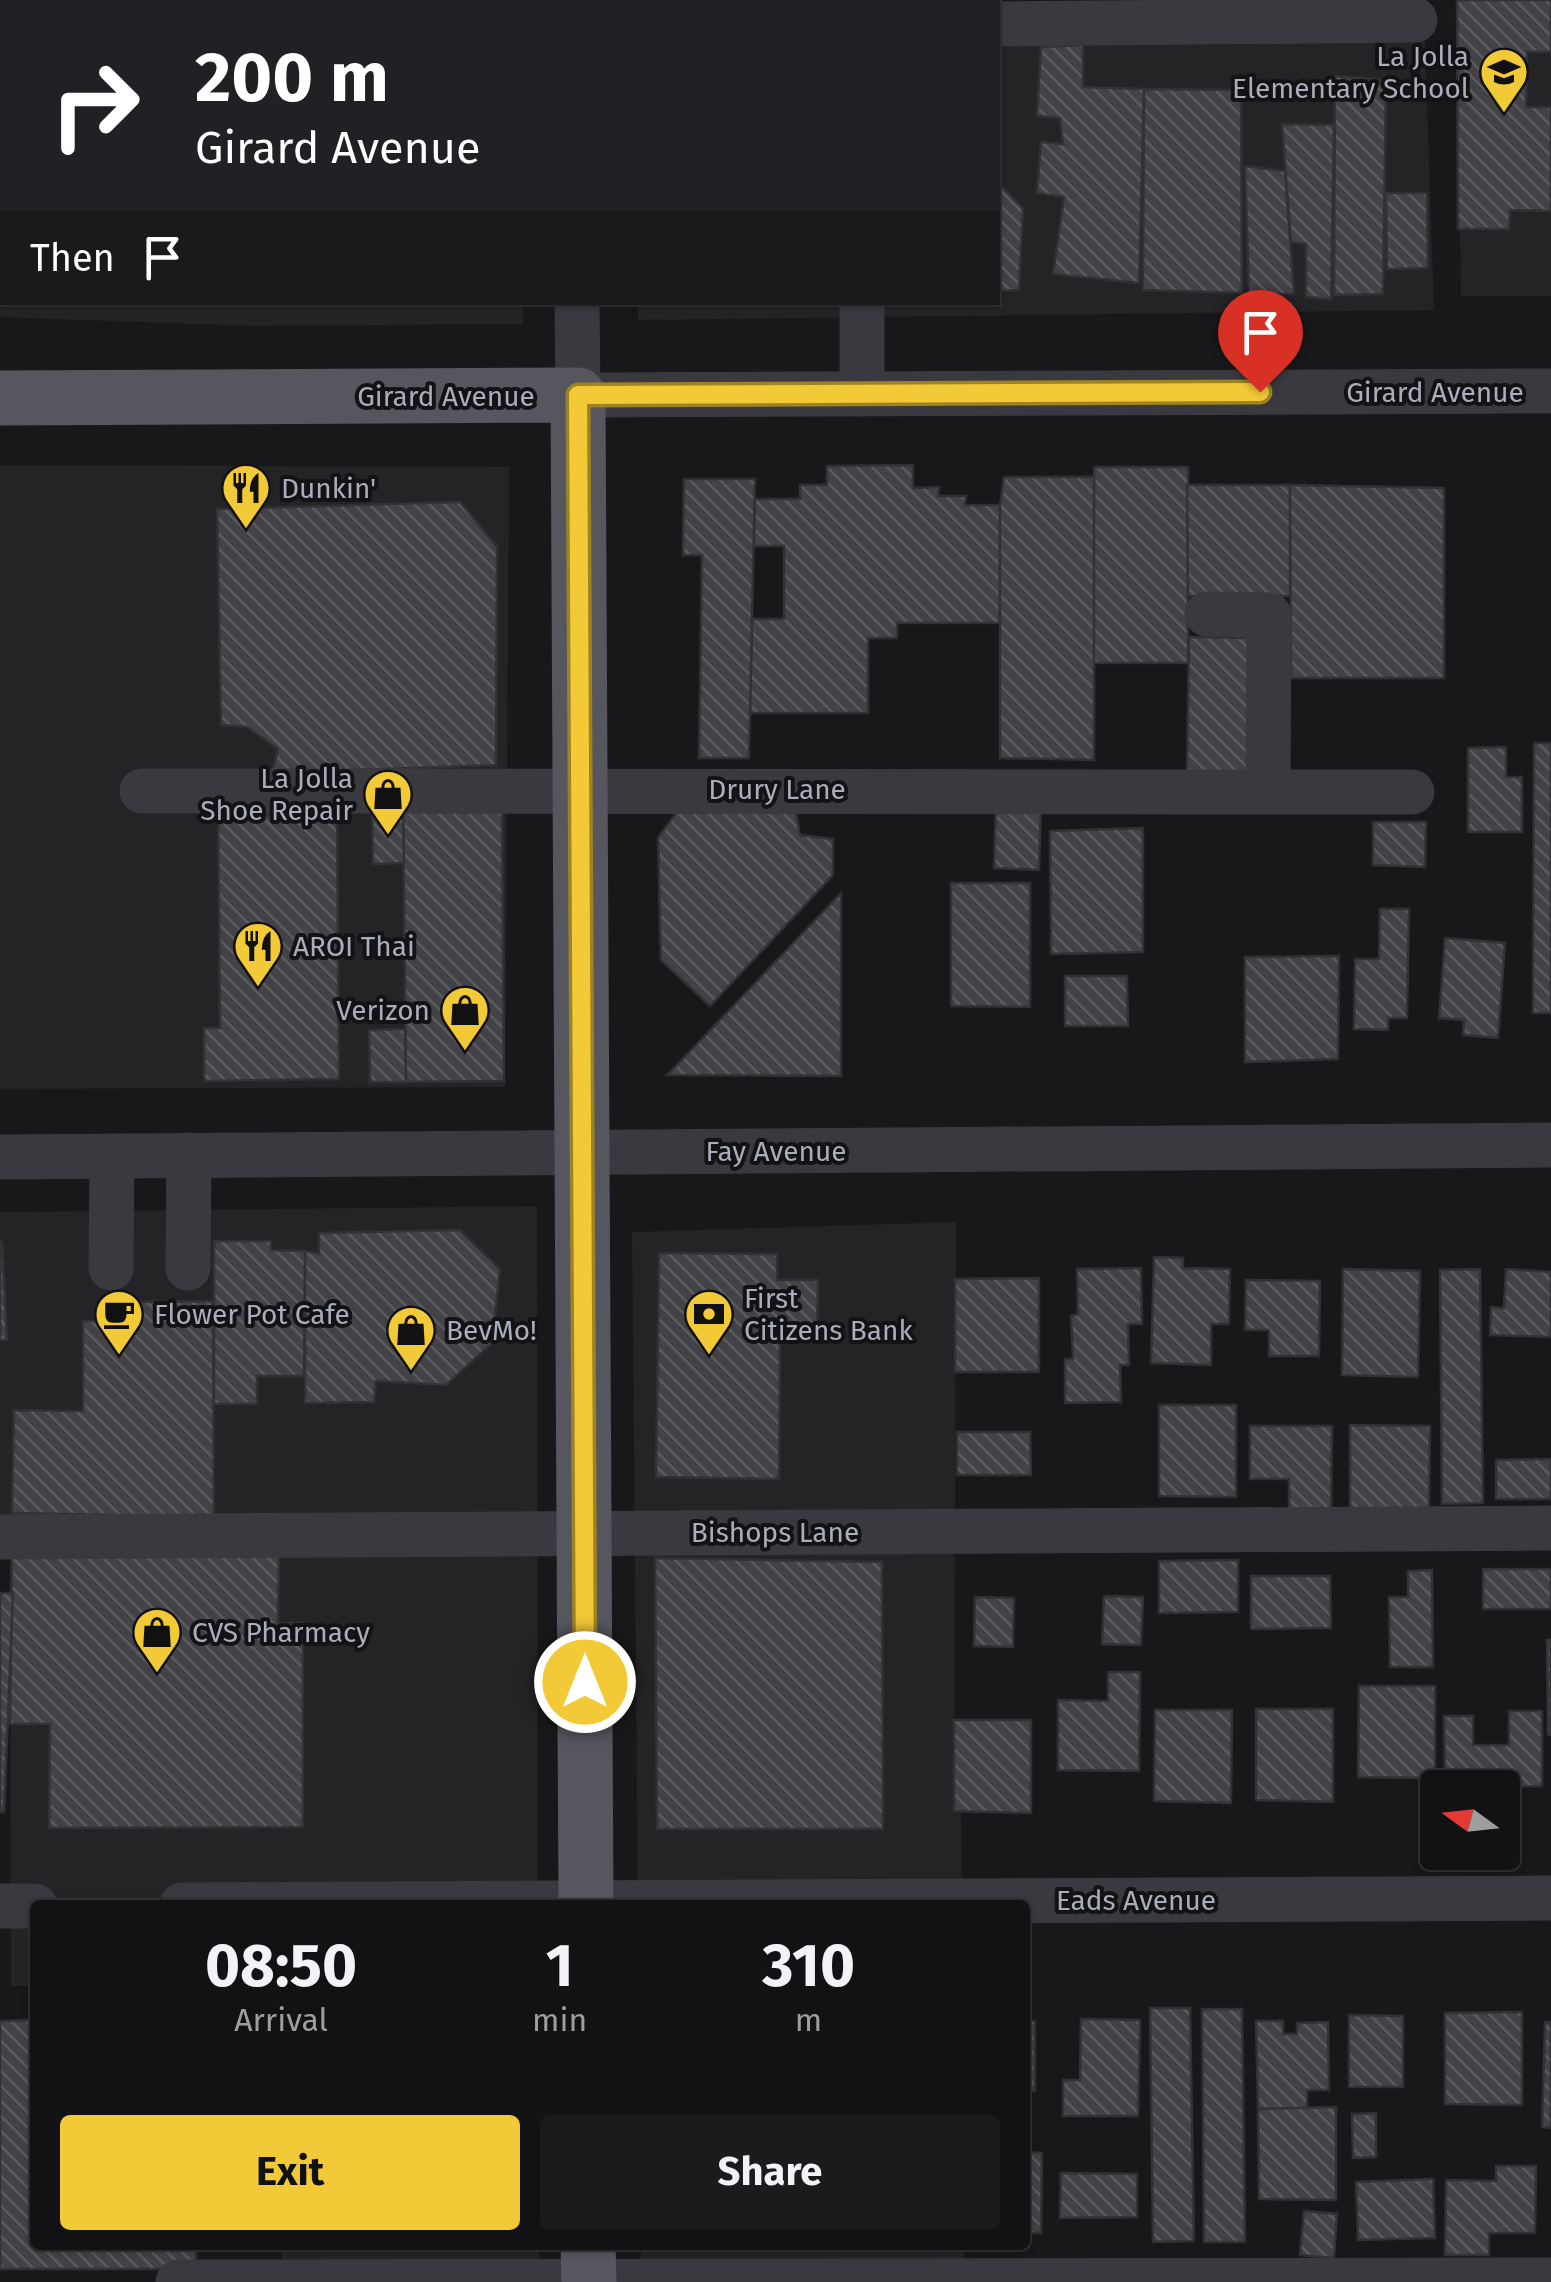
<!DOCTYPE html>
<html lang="en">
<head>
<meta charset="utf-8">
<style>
	:root { --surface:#121214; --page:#1b1b1d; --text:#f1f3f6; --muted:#9c9ea0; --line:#313234; --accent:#f2c937 }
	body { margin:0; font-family:"Fira Sans",sans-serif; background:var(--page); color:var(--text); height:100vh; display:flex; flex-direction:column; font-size:38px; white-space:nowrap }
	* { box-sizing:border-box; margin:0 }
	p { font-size:32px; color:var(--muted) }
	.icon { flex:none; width:55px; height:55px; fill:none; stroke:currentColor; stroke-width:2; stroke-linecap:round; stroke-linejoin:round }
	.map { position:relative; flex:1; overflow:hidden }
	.drawer { position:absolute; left:30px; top:1900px; width:1000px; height:350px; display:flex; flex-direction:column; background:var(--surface); border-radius:10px; box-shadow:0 2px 8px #0004,0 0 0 2px var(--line) }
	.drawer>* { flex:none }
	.banner { position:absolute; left:0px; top:0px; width:1000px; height:305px; box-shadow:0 2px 8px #0004,0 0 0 2px var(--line); background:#202124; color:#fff; overflow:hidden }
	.needle { width:65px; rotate:285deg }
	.tools { position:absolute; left:1420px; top:1770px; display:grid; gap:20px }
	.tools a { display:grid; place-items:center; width:100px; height:100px; border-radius:10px; background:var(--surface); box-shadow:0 2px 8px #0004,0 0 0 2px var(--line); font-size:50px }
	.pin { position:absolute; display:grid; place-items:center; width:85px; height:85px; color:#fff; margin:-102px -42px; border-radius:50% 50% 50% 0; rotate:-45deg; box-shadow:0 0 10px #0007 }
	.pin .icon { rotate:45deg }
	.me { position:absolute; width:110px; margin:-55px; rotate:0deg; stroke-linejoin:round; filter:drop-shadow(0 0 8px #0008) }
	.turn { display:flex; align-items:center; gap:35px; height:210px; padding:0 30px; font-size:45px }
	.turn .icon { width:130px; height:130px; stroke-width:2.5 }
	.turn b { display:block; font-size:70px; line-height:85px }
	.then { display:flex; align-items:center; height:95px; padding:0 30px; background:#0003; gap:20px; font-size:38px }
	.eta { display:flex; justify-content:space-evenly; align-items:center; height:170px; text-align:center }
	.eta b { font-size:60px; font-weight:700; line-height:70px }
	.button { display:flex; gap:20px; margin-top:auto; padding:20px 30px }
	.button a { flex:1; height:115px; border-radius:10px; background:var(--accent); color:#111; font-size:40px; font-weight:700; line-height:115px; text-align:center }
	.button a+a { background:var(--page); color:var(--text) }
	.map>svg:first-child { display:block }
</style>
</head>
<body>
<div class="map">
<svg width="1551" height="2282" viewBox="0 0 1551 2282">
	<defs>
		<pattern id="building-back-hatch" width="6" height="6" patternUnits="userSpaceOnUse" patternTransform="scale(2.5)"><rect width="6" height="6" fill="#424247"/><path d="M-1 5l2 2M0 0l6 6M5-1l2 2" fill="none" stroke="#5b5b5f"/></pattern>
	</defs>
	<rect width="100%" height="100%" fill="#18181a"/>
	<!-- built -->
	<g fill="#242427">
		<polygon points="1457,0 1551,0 1551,296 1461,296"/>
		<polygon points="998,39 1425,41 1434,310 638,320 638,303 998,302"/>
		<polygon points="0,47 2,302 523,302 523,324 254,326 0,317"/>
		<polygon points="0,465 509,467 505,1087 0,1089"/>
		<polygon points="537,1206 538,1905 35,1905 35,1986 11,1986 10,1524 0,1524 0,1212"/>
		<polygon points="956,1222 954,1810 961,1811 962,1905 638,1905 632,1232"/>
		<rect x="282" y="2245" width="257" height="37"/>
		<polygon points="641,2245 964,2245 965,2282 641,2282"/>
	</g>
	<!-- building -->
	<g fill="url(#building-back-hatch)" stroke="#323236" stroke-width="2.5">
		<rect x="124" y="0" width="137" height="2"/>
		<rect x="287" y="0" width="168" height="2"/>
		<polygon points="1457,0 1551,0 1551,52 1527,52 1526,107 1551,107 1551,211 1510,210 1509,229 1458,229"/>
		<polygon points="1083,45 1083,87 1144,89 1139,283 1053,274 1064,197 1037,193 1041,142 1063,144 1060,118 1037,116 1041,47"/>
		<polygon points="1335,76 1386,80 1383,294 1334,295"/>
		<polygon points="1144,89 1241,90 1242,293 1143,290"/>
		<polygon points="0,95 2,95 0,279"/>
		<polygon points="1282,124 1334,125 1331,299 1306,297 1306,244 1291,242"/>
		<polygon points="1245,166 1285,171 1294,294 1249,295"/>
		<polygon points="998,182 1023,209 1019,290 998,291"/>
		<polygon points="1386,193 1427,193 1428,268 1387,269"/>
		<polygon points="913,465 913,488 939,487 938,496 966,496 965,505 1000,505 1000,623 897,623 897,638 868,638 868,713 750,713 752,619 784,619 784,546 754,546 755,499 800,499 800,485 827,485 827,466"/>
		<polygon points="1094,467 1188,467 1188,663 1093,663"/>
		<polygon points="1004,477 1094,477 1094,760 1000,758 1000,505"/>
		<polygon points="684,479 755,479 749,758 699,758 702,555 683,555"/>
		<polygon points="1187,485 1290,485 1290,596 1188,596"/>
		<polygon points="1290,485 1444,488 1444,678 1291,678"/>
		<polygon points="460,502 497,547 496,765 272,773 278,749 247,727 221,725 217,509"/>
		<polygon points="1189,637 1250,638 1248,775 1187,774"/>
		<polygon points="1534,743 1551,743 1551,1013 1533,1013"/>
		<polygon points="1506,747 1506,777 1522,777 1522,832 1468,832 1468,748"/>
		<polygon points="685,801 795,807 800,835 833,839 833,875 710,1006 661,960 658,838"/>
		<polygon points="996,801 1041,802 1039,870 994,868"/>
		<polygon points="502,809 504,1081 406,1082 403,810"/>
		<polygon points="372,810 403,810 404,863 373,864"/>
		<polygon points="337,815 339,1079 204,1081 204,1028 220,1028 218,816"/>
		<polygon points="1373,822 1426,822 1425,867 1373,865"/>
		<polygon points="1143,828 1143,952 1051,954 1050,831"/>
		<polygon points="951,883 1030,883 1030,1007 951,1006"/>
		<polygon points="841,893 841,1076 667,1075 675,1067"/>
		<polygon points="1380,909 1409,909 1407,1018 1388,1018 1388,1030 1354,1029 1355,959 1379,959"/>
		<polygon points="1445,938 1505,943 1498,1038 1463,1035 1464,1020 1439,1018"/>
		<polygon points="1339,956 1338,1059 1245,1062 1245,957"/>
		<polygon points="1065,976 1127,976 1128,1026 1065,1026"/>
		<polygon points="405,1029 406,1082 370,1082 369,1030"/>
		<polygon points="460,1230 500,1269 492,1343 446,1385 376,1381 374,1402 305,1403 305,1251 319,1254 319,1233"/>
		<polygon points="214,1241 271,1241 271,1250 305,1251 304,1376 257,1376 257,1404 214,1404"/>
		<polygon points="0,1242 2,1242 7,1340 0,1340"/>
		<polygon points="659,1253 777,1254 777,1280 818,1280 817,1331 780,1331 779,1479 656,1477"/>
		<polygon points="1154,1257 1183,1258 1183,1268 1230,1269 1229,1324 1211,1324 1211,1365 1151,1363"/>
		<polygon points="1141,1268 1142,1324 1128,1324 1129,1365 1120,1365 1121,1402 1065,1403 1065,1359 1073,1359 1071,1316 1078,1314 1077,1269"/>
		<polygon points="1343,1269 1420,1271 1418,1377 1342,1375"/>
		<polygon points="1480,1269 1483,1503 1442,1504 1440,1270"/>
		<polygon points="1506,1269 1551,1272 1551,1337 1490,1335 1491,1307 1504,1308"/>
		<polygon points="1039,1278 1039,1372 955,1372 955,1279"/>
		<polygon points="1246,1280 1320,1281 1319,1356 1269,1356 1269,1330 1245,1330"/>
		<polygon points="213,1301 214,1517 12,1513 14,1410 83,1411 83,1321 131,1321 131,1302"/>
		<polygon points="1159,1405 1236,1405 1236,1497 1159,1496"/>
		<polygon points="1350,1425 1430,1426 1429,1509 1350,1509"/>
		<polygon points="1250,1426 1332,1426 1331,1514 1289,1514 1289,1479 1250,1479"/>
		<polygon points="957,1432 1030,1432 1031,1475 957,1475"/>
		<polygon points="1551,1459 1551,1499 1496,1499 1496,1460"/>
		<polygon points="12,1548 279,1550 278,1623 303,1623 303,1827 49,1828 50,1724 10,1724"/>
		<polygon points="655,1558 882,1562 883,1829 657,1829"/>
		<polygon points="1238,1560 1238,1612 1159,1613 1159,1561"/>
		<rect x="1483" y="1569" width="68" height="40"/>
		<polygon points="1432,1570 1433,1667 1390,1667 1389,1597 1408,1597 1408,1571"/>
		<polygon points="1251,1576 1330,1576 1331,1628 1251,1629"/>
		<polygon points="0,1593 13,1593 4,1812 0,1812"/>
		<polygon points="1104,1596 1143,1597 1141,1645 1102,1644"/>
		<polygon points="975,1597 1014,1598 1013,1647 974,1646"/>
		<polygon points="1547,1640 1551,1640 1551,1735 1548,1735"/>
		<polygon points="1108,1672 1140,1672 1139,1771 1058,1770 1058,1700 1108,1701"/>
		<polygon points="1359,1686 1435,1686 1435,1778 1358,1777"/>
		<polygon points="1256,1709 1333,1709 1333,1802 1256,1800"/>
		<polygon points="1155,1710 1232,1710 1231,1803 1154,1801"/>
		<polygon points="1509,1711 1542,1711 1542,1786 1467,1787 1467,1770 1445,1771 1444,1716 1473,1716 1473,1745 1509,1745"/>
		<polygon points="954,1720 1031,1720 1031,1813 954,1811"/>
		<polygon points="1150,2008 1190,2008 1194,2241 1153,2242"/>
		<polygon points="1202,2009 1242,2009 1245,2242 1204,2242"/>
		<polygon points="1522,2012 1522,2105 1445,2104 1445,2013"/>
		<polygon points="1349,2015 1403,2016 1403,2087 1349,2087"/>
		<polygon points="1081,2019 1140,2020 1138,2116 1063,2116 1063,2080 1080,2080"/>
		<polygon points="35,2020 35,2245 196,2245 196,2269 0,2269 0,2021"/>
		<rect x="1025" y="2021" width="10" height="70"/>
		<polygon points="1256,2021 1283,2021 1283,2034 1297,2034 1297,2023 1328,2022 1329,2090 1307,2090 1307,2108 1258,2109"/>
		<polygon points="1545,2022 1551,2022 1551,2128 1542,2127"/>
		<polygon points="1336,2107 1336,2200 1259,2199 1258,2109"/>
		<polygon points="1376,2113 1376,2157 1353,2158 1352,2114"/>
		<polygon points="1025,2152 1042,2153 1041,2233 1025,2233"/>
		<polygon points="1496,2166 1536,2166 1535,2233 1489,2233 1489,2255 1445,2255 1446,2180 1496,2181"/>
		<polygon points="1061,2173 1137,2174 1137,2217 1060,2218"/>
		<polygon points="1433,2179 1435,2238 1358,2240 1356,2182"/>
		<polygon points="1304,2211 1337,2214 1334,2258 1300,2255"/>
		<polygon points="663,2245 850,2245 850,2246 663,2247"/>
	</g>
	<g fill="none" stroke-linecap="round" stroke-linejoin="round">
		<!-- minor -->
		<g stroke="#39393f" stroke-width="45">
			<polyline points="576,0 576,2"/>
			<polyline points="998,24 1415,20"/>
			<polyline points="0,31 2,31"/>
			<polyline points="577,302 578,395 1551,391"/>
			<polyline points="862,394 862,302"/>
			<polyline points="1207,614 1269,615 1268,790"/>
			<polyline points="142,791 1412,792"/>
			<polyline points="0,1157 1551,1145"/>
			<polyline points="111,1268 112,1156"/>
			<polyline points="188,1268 189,1155"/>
			<polyline points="0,1537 1551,1528"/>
			<polyline points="182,1905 1551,1898"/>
			<polyline points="0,1906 35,1906"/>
			<polyline points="178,2282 1551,2280"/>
		</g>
		<!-- major -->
		<g stroke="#55565e" stroke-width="55">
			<polyline points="0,398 578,395 586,1905"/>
			<polyline points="588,2245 589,2282"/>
		</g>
	</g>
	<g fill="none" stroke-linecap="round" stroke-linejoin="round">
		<!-- route casing -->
		<g stroke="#9d8324" stroke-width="25">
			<polyline id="route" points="585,1682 578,395 1260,392"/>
		</g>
		<!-- route -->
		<use href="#route" stroke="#f2c937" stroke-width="18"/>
	</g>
	<!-- icons -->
	<defs>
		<g id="school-pin" transform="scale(2.5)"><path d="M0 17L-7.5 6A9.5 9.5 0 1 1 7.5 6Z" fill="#f2c937" stroke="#131315"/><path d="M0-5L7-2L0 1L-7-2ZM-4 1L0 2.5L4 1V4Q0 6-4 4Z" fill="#111"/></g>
		<g id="restaurant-pin" transform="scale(2.5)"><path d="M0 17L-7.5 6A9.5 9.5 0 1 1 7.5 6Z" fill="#f2c937" stroke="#131315"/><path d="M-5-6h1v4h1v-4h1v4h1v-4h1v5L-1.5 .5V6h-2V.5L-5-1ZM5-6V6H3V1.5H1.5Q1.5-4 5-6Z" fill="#111"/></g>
		<g id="shop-pin" transform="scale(2.5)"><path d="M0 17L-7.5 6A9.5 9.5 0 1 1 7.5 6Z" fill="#f2c937" stroke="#131315"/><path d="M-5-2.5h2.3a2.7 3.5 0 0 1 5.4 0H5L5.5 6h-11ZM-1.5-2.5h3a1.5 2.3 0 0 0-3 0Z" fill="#111"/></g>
		<g id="cafe-pin" transform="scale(2.5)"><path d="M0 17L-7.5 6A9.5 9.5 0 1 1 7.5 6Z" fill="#f2c937" stroke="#131315"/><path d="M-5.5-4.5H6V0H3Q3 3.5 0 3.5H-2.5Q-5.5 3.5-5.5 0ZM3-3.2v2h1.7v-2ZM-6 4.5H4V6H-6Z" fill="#111"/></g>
		<g id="bank-pin" transform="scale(2.5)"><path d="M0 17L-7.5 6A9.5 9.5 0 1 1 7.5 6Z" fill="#f2c937" stroke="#131315"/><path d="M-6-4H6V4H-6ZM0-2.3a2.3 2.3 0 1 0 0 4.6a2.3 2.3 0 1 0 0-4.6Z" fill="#111"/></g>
	</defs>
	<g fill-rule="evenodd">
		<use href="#school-pin" x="1504" y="72"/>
		<use href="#restaurant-pin" x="246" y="488"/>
		<use href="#shop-pin" x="388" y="794"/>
		<use href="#restaurant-pin" x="258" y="946"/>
		<use href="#shop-pin" x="465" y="1010"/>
		<use href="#cafe-pin" x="119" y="1314"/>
		<use href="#bank-pin" x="709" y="1314"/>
		<use href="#shop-pin" x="411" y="1330"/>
		<use href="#shop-pin" x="157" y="1632"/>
	</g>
	<g text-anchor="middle" stroke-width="8" stroke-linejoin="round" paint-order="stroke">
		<!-- poi labels -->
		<g font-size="28" fill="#aaadba" stroke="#131315" text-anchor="start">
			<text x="1469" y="66" text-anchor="end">La Jolla<tspan x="1469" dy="32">Elementary School</tspan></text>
			<text x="281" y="498">Dunkin'</text>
			<text x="353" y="788" text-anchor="end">La Jolla<tspan x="353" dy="32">Shoe Repair</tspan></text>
			<text x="293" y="956">AROI Thai</text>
			<text x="430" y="1020" text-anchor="end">Verizon</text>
			<text x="744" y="1308">First<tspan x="744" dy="32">Citizens Bank</tspan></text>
			<text x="154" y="1324">Flower Pot Cafe</text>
			<text x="446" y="1340">BevMo!</text>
			<text x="192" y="1642">CVS Pharmacy</text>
		</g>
		<!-- street labels -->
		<g font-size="28" fill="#aaadba" stroke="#131315">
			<text x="1435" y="402">Girard Avenue</text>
			<text x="446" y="406">Girard Avenue</text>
			<text x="777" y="799">Drury Lane</text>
			<text x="776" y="1161">Fay Avenue</text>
			<text x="775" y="1542">Bishops Lane</text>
			<text x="1136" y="1910">Eads Avenue</text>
		</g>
	</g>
</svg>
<div class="tools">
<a><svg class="needle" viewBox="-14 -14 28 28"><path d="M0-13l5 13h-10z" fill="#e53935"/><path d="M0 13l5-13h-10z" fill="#9c9ea0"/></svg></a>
</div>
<div class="pin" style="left:1260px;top:392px;background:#d93025"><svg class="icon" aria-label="arrive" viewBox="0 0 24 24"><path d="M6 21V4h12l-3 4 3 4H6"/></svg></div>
<svg class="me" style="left:585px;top:1682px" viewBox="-20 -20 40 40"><circle r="17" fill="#f2c937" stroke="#fff" stroke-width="3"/><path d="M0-11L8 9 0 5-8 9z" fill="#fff"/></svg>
<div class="banner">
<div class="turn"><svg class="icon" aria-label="right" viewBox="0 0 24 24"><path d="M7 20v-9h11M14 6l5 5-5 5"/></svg><div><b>200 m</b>Girard Avenue</div></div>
<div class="then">Then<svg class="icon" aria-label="arrive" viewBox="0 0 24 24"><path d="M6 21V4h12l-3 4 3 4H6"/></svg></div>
</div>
<section class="drawer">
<div class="eta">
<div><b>08:50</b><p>Arrival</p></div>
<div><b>1</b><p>min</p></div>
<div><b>310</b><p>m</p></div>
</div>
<div class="button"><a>Exit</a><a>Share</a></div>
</section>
</div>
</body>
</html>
